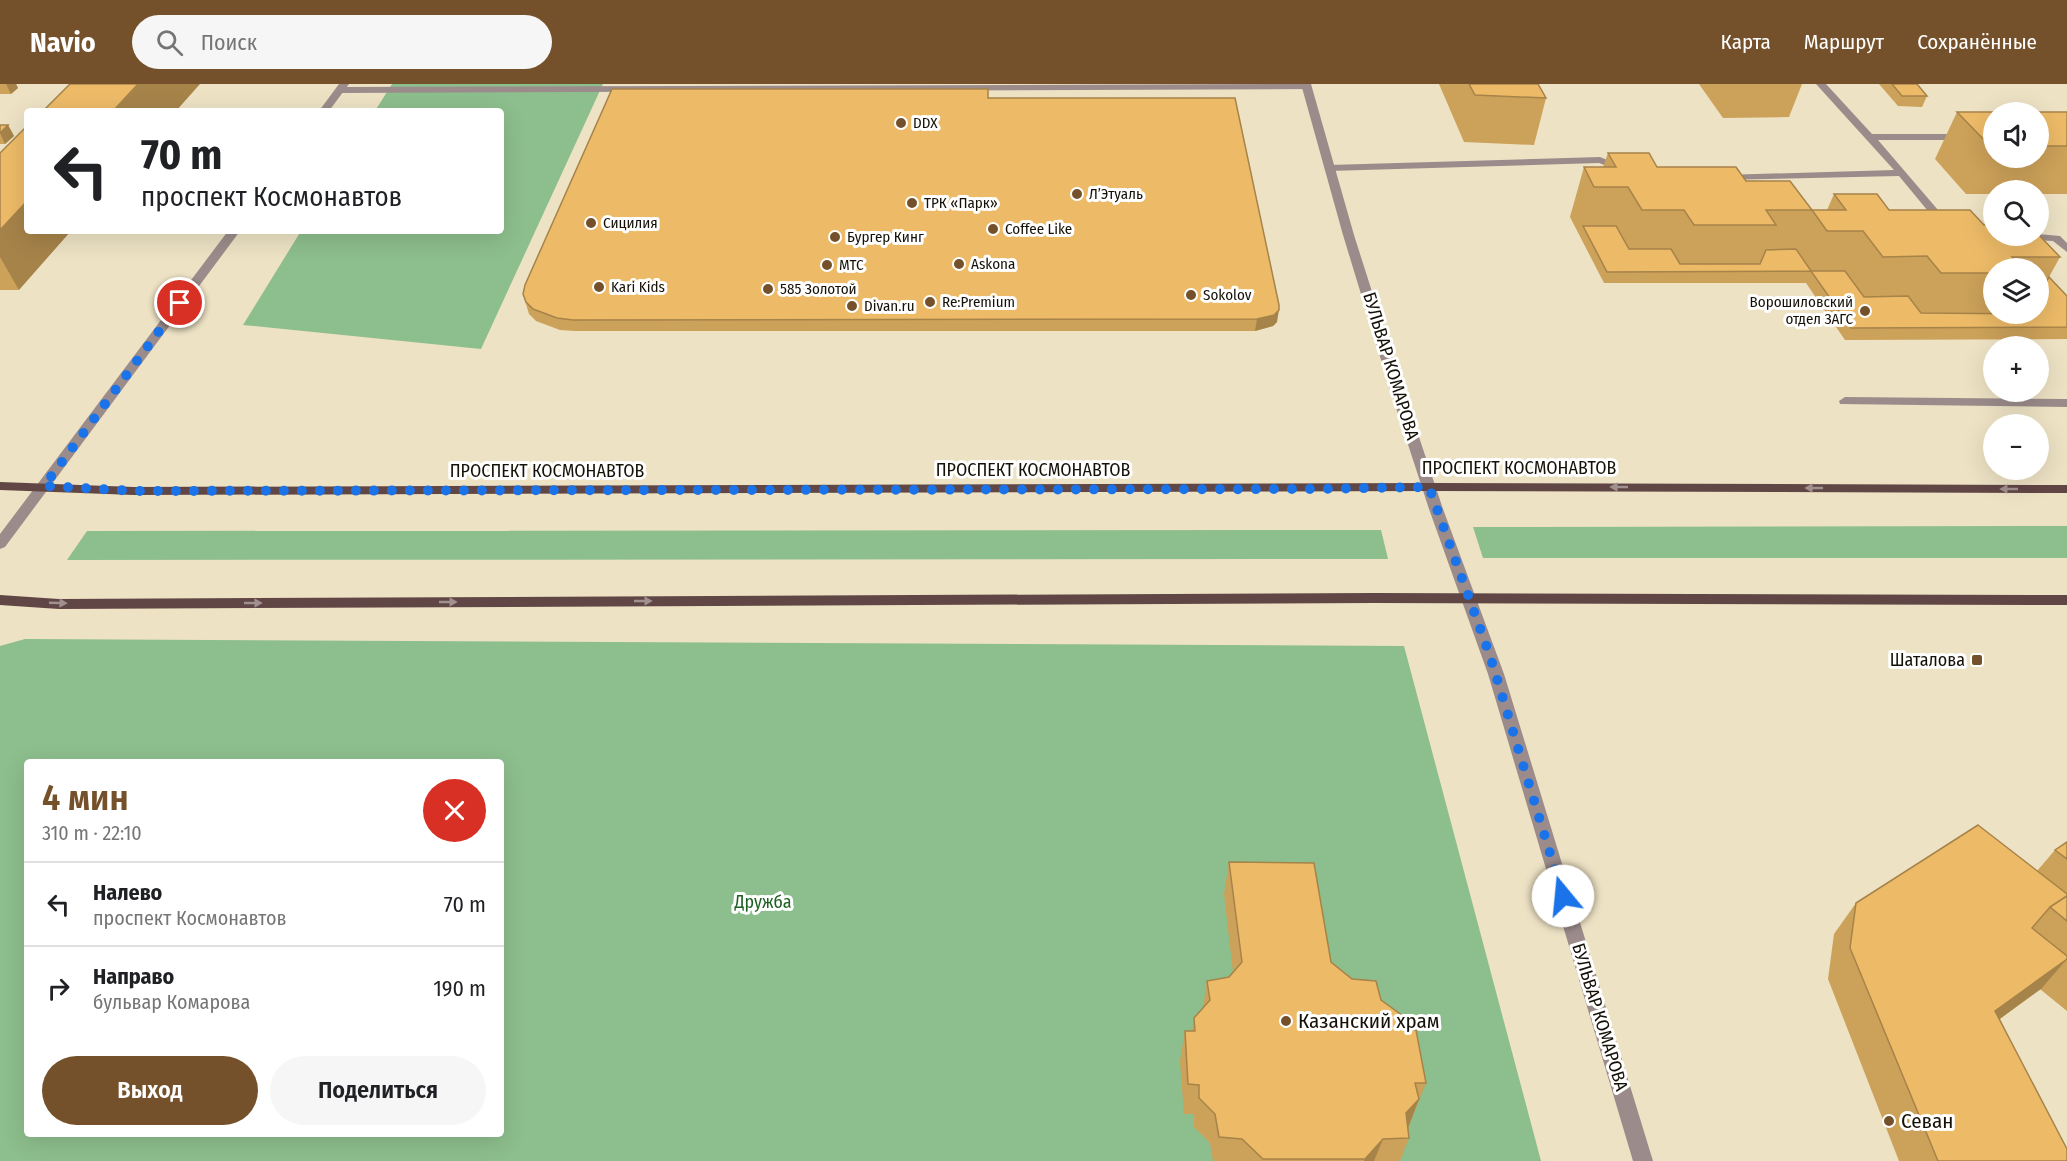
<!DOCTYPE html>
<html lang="ru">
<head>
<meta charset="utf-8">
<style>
	:root { --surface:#fff; --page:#f6f6f6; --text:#202124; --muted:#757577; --line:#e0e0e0; --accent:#75512b }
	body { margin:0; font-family:"Fira Sans Condensed",sans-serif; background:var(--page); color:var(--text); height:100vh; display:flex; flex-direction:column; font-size:22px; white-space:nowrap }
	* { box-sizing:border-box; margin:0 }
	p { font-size:20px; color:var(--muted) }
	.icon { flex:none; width:33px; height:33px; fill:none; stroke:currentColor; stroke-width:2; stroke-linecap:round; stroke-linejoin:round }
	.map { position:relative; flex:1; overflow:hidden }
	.side { position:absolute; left:24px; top:675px; width:480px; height:378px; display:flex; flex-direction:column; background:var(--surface); border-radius:6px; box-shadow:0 6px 24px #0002 }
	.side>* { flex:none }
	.banner { position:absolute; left:24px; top:24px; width:480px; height:126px; border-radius:6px; box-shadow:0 6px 24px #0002; background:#fff; color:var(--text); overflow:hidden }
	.controls { position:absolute; left:1983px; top:18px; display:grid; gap:12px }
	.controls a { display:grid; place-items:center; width:66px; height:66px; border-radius:50%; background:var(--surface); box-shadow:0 6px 24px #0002; font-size:30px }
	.pin { position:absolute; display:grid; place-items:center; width:51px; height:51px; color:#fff; margin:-26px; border:3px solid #fff; border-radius:50%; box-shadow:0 2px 6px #0007 }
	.me { position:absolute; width:66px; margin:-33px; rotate:343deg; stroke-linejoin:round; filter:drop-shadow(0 0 4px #0008) }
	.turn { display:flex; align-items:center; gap:21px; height:126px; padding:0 18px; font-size:27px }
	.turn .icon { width:78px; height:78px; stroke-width:2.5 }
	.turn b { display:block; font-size:42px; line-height:51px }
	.round { display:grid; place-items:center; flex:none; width:63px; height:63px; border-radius:32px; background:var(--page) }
	.head { display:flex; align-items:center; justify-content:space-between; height:102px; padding:0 18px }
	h1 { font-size:36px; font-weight:600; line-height:45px; color:var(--accent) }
	.cta { display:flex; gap:12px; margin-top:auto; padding:12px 18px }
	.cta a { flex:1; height:69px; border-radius:36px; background:var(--accent); color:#fff; font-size:24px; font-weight:600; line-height:69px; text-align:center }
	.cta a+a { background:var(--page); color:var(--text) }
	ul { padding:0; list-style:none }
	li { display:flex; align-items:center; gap:18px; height:84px; padding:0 18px; border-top:2px solid var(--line) }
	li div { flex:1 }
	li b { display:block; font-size:22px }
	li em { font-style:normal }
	header { display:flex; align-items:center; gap:36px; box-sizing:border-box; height:84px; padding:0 30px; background:var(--accent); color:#fff }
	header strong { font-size:28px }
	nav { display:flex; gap:33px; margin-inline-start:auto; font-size:21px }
	.search { width:420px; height:54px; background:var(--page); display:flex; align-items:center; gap:15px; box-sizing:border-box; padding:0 21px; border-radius:33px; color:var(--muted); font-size:22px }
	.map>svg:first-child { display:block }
</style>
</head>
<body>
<header>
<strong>Navio</strong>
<div class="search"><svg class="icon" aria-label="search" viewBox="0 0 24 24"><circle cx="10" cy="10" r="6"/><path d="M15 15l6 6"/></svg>Поиск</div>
<nav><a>Карта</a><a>Маршрут</a><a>Сохранённые</a></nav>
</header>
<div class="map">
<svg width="2067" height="1077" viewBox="0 0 2067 1077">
	<rect width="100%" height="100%" fill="#ede2c4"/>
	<!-- green -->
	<g fill="#8dbe8d" fill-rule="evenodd">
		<polygon points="392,0 603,0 481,265 243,241 301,147 501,147 501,27 375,27"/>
		<polygon points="2067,442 2067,474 1483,474 1473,443"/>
		<polygon points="1381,446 1388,475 67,476 87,447"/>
		<path d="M25,555l1379,7 137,515h-1541v-515zM27,678h474v372h-474z"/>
	</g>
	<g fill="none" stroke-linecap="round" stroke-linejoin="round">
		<!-- service -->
		<g fill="#9b8c8b" fill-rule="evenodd">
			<polygon points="1306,0 1309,1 1309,5 340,9 335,6 340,3"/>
			<polygon points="1816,0 1826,0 1872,50 1994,50 1994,56 1878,56 1950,140 1950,144 1942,144 1899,92 1719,96 1719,92 1723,91 1894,86"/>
			<polygon points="1600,73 1629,85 1624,88 1599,79 1329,87 1324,84 1329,81"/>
			<polygon points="2038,150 2060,152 2067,159 2067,168 2053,157 2012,155 2006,152"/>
			<polygon points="1845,313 2067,315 2067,323 1840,320 1839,317"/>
		</g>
		<!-- tertiary -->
		<g fill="#9b8c8b" fill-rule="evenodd">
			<polygon points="339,0 349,0 329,27 319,27"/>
			<polygon points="1301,0 1311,0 1354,151 1402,302 1443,425 1504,590 1653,1077 1633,1077 1488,590 1429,425 1389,302 1343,151"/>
			<polygon points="228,147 240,147 5,463 0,465 0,450"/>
		</g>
		<!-- primary -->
		<g fill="#604645" fill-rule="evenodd">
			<polygon points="0,398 134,403 1429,399 2067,401 2067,409 1429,407 134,411 0,406"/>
			<polygon points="1374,509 2067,511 2067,521 1374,519 59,525 0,521 0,511 59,515"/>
		</g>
	</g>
	<!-- wall -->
	<g fill="#cca159" fill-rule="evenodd">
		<polygon points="0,0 16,0 18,4 11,10 0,10"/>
		<polygon points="1439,0 1538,0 1546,14 1534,61 1464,58"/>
		<polygon points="1699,0 1802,0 1789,33 1723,34"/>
		<polygon points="1879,0 1917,0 1927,12 1922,23 1898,22"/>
		<polygon points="988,14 1277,238 1273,242 1255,247 576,247 560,246 536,237 529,230 523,210"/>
		<path d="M1957,28h110v82h-29v-4h-44v4h-28l-31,-35zM1994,28h44v46h-44z"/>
		<polygon points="0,41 8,41 14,52 5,60 0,60"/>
		<polygon points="0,69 19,206 0,206"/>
		<path d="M1608,69l49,14 89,14 66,29 -16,39 16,-39h15l7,-16 55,16 95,15 76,32 -11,20 18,19v43l-222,1 -39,-57h-202l-34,-66 14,-50h19zM1994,184h44v46h-44z"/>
		<polygon points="2067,758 2067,927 2040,905 2000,935 2067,1077 1899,1077 1828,895 1834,850 1856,819 2037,787 2055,766"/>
		<polygon points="1229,778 1331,878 1381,916 1405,947 1426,999 1408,1044 1409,1054 1400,1077 1213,1077 1210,1059 1194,1043 1194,1030 1184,1030 1180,977 1185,947 1192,947 1194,934 1203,924 1207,897 1229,893 1233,888 1224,810"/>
	</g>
	<!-- shaded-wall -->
	<g fill="#a68349">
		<polygon points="6,0 16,0 18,4 11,10"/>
		<polygon points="138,0 200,0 176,27 113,27"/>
		<polygon points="8,41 14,52 5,60 0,49"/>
		<polygon points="27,117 27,147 71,147 19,206 0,173 0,146"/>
		<polygon points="1279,226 1277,238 1273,242 1255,247 1257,235"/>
		<polygon points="2067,875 2041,905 1969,957 1995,927"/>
		<polygon points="1419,1015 1408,1044 1406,1029"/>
		<polygon points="1383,1055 1374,1077 1364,1077 1365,1075"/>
	</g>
	<!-- building -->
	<g fill="#edbb68" stroke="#a68349" stroke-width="1.5">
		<polygon points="70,0 138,0 113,27 43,27"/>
		<polygon points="1469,0 1538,0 1546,14 1475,11"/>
		<polygon points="1892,0 1917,0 1927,12 1902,12"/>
		<polygon points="612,5 988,5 988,14 1235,14 1279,221 1279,226 1274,231 1257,235 573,236 557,234 533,225 526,218 523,210 525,201"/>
		<polygon points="1957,28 2067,28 2067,62 2038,62 2038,28 1994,28 1994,62 1990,62"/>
		<polygon points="0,41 8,41 0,49"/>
		<polygon points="27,42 27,117 0,146 0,69"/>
		<polygon points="1608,69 1649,69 1657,83 1736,83 1746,97 1790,97 1812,126 1766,126 1776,141 1694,141 1684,126 1642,126 1628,103 1594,103 1584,83 1616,83"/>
		<polygon points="1834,110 1877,110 1889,126 1970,126 1984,141 1994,141 1994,152 2038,152 2038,150 2060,173 2012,173 2022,184 1994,184 1994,189 1941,189 1927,172 1883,173 1863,147 1827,147 1812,126 1846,126"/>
		<polygon points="1583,142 1616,142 1629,165 1671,165 1680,180 1760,180 1766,166 1796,165 1811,187 1845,187 1864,213 1908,212 1921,229 2038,230 2038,212 2049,193 2067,212 2067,243 1851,244 1811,187 1607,188"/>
		<polygon points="1978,741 2067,810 2067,812 2050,823 2032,844 2067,872 2067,875 1995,927 2067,1065 2067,1077 1938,1077 1850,864 1856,819"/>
		<polygon points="2067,758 2067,775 2055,766"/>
		<polygon points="1229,778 1314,779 1331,878 1352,895 1376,897 1381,916 1403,932 1405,947 1416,946 1426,999 1415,999 1419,1015 1406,1029 1409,1054 1383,1055 1365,1075 1263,1075 1242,1055 1219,1053 1215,1030 1199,1014 1199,1001 1188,1000 1185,947 1195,947 1194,934 1210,916 1207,897 1229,893 1242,878"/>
		<polygon points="2067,812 2067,837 2050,823"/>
	</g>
	<!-- one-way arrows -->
	<defs><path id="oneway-solid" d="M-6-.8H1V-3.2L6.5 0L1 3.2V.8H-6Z" transform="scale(1.5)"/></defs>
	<g fill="#a0908f">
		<use href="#oneway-solid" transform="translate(1619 403) rotate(-180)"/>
		<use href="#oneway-solid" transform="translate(1814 404) rotate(-180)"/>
		<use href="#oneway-solid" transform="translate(2009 405) rotate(-180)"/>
		<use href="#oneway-solid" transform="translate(643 517)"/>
		<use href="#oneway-solid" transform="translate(448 518)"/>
		<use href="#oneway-solid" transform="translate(58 519) rotate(2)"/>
		<use href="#oneway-solid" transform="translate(253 519)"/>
	</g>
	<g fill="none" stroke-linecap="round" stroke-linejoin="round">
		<!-- route -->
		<polyline stroke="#1a73e8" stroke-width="10" stroke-dasharray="0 18" points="180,219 44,402 134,407 1312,405 1429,403 1490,572 1563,812"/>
	</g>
	<!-- markers -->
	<g fill="#75512b" stroke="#fff" stroke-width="2">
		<circle cx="901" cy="39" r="6"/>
		<circle cx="1077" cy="110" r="6"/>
		<circle cx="912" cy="119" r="6"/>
		<circle cx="591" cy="139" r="6"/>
		<circle cx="993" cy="145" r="6"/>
		<circle cx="835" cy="153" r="6"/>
		<circle cx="959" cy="180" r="6"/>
		<circle cx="827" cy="181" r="6"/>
		<circle cx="599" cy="203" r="6"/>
		<circle cx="768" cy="205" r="6"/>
		<circle cx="1191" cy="211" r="6"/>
		<circle cx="930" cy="218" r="6"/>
		<circle cx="852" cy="222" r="6"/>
		<circle cx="1865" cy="227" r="6"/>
		<rect x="1971" y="570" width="12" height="12" rx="3"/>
		<circle cx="1286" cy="937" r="6"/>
		<circle cx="1889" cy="1037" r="6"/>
	</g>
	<g text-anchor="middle" stroke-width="6" stroke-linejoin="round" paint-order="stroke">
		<!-- far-poi labels -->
		<g font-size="15" fill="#151107" stroke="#fff" text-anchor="start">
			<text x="913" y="44">DDX</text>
			<text x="1089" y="115">Л’Этуаль</text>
			<text x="924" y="124">ТРК «Парк»</text>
			<text x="603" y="144">Сицилия</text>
			<text x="1005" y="150">Coffee Like</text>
			<text x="847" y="158">Бургер Кинг</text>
			<text x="971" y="185">Askona</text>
			<text x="839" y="186">МТС</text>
			<text x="611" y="208">Kari Kids</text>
			<text x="780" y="210">585 Золотой</text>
			<text x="1203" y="216">Sokolov</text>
			<text x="942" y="223">Re:Premium</text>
			<text x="1853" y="223" text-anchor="end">Ворошиловский<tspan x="1853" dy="17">отдел ЗАГС</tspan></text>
			<text x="864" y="227">Divan.ru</text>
		</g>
		<!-- street labels -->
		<g font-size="18" fill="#151107" stroke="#fff">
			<text transform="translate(1391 282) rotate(73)" y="6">БУЛЬВАР КОМАРОВА</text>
			<text x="1519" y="390">ПРОСПЕКТ КОСМОНАВТОВ</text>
			<text x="1033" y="392">ПРОСПЕКТ КОСМОНАВТОВ</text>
			<text x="547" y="393">ПРОСПЕКТ КОСМОНАВТОВ</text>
			<text transform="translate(1600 933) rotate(73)" y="6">БУЛЬВАР КОМАРОВА</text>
		</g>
		<!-- poi labels -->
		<g font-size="18" fill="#151107" stroke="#fff" text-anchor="end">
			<text x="1965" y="582">Шаталова</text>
		</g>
		<!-- park labels -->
		<g font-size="18" fill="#1e6223" stroke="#fff">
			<text x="763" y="824">Дружба</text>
		</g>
		<!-- near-poi labels -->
		<g font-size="21" fill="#151107" stroke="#fff" text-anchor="start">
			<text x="1298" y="944">Казанский храм</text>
			<text x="1901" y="1044">Севан</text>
		</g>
	</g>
</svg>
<div class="controls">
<a><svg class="icon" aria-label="sound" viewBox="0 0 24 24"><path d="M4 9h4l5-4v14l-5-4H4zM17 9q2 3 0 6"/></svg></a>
<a><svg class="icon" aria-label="search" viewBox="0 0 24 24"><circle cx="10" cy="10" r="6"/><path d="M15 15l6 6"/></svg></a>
<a><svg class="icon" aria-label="layers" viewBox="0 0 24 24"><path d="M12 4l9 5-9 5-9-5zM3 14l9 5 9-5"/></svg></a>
<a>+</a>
<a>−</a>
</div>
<div class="pin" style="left:180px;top:219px;background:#d93025"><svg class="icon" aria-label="arrive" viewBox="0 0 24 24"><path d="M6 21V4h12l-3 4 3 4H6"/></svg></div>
<svg class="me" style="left:1563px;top:812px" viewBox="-20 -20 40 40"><circle r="19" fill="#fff"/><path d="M0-13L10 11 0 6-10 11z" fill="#1a73e8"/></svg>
<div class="banner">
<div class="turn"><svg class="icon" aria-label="left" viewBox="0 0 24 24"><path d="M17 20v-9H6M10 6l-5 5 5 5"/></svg><div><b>70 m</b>проспект Космонавтов</div></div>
</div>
<section class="side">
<div class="head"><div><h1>4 мин</h1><p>310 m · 22:10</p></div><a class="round" style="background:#d93025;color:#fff"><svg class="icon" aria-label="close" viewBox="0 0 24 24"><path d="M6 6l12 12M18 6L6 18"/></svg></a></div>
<ul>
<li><svg class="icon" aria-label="left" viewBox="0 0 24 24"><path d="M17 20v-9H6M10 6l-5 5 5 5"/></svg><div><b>Налево</b><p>проспект Космонавтов</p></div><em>70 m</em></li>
<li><svg class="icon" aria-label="right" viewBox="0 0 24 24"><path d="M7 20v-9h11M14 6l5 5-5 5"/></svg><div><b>Направо</b><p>бульвар Комарова</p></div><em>190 m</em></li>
</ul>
<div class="cta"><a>Выход</a><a>Поделиться</a></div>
</section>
</div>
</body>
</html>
